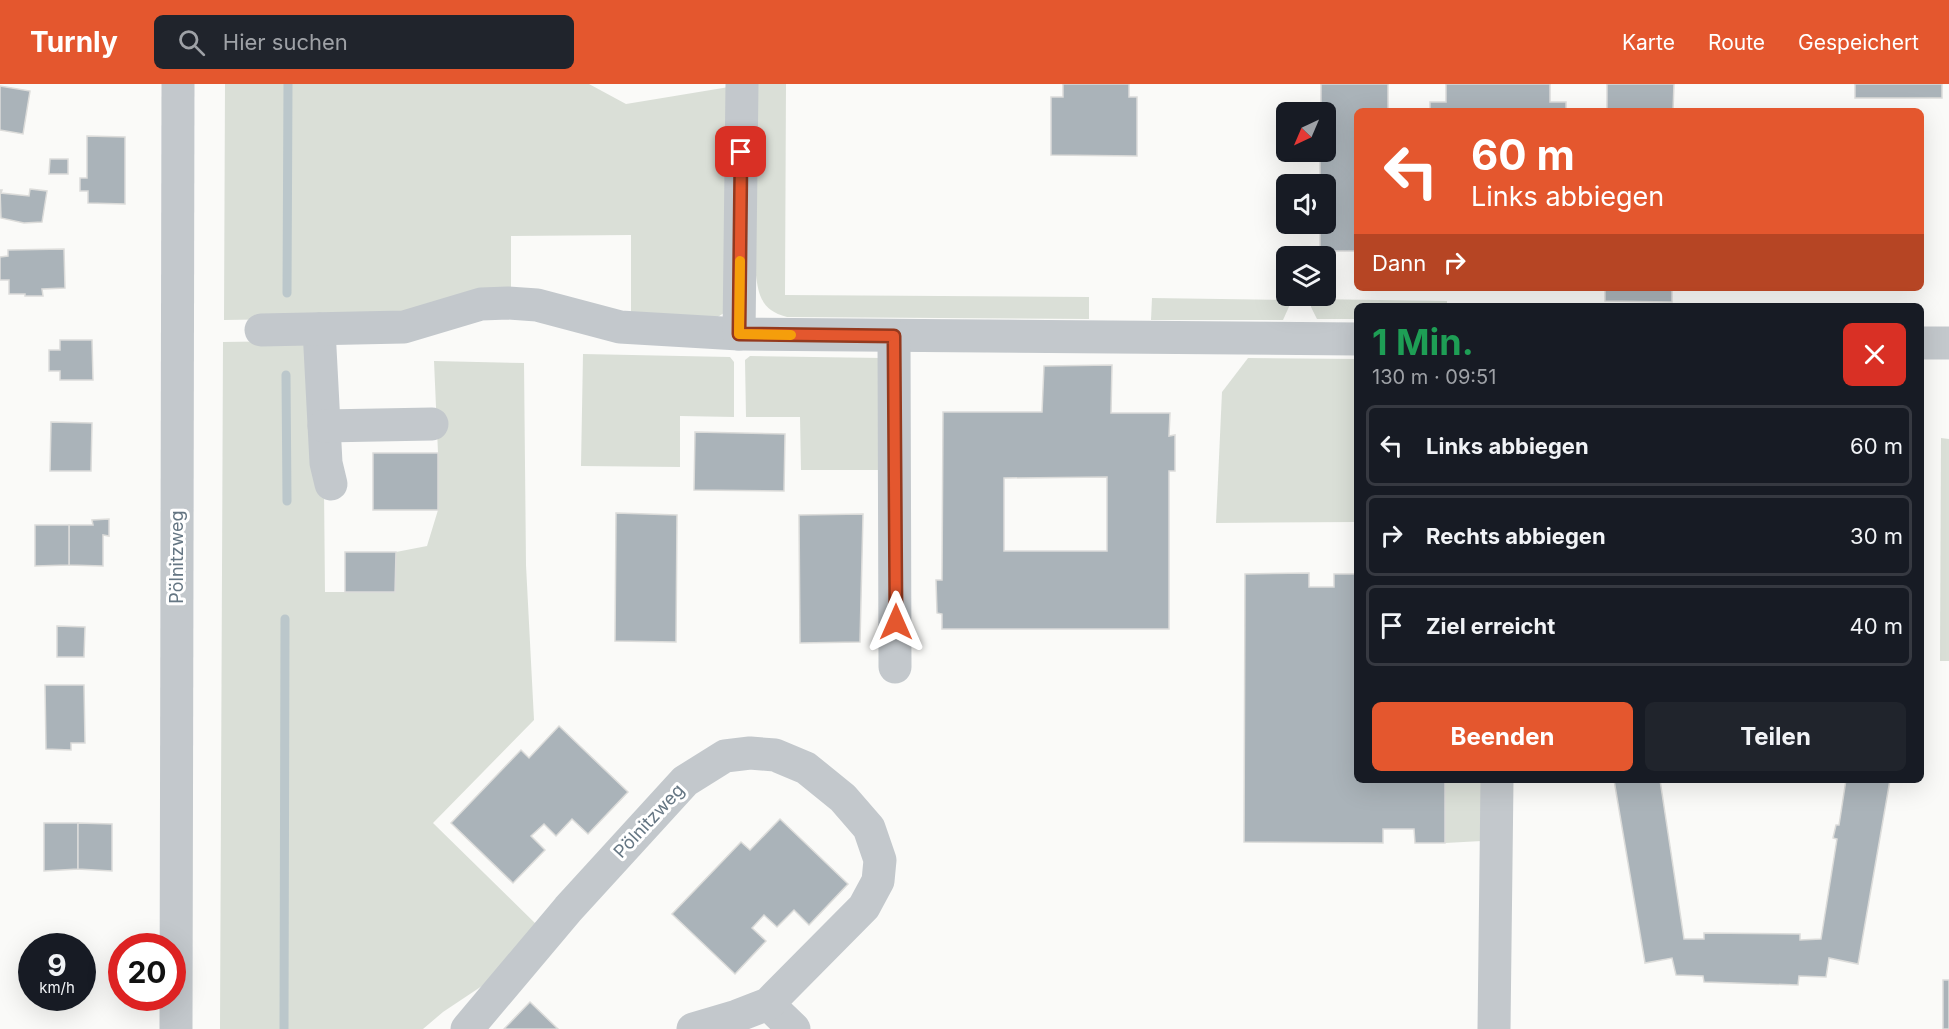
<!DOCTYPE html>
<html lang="de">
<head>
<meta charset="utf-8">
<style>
	:root { --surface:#171b24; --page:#20242c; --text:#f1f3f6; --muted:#9ea1a6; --line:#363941; --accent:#e4572e }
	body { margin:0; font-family:Inter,sans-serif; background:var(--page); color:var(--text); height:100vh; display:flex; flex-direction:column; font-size:22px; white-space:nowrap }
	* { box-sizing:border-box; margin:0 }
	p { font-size:20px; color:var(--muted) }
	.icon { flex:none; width:33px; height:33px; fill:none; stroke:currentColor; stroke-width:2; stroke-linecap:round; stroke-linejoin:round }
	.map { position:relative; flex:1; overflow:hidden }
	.drawer { position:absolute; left:1354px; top:219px; width:570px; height:480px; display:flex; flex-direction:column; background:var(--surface); border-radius:9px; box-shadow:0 6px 24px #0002 }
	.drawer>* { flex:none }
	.hud { position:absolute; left:1354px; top:24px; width:570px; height:183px; border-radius:9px; box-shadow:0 6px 24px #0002; background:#e4572e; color:#fff; overflow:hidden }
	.needle { width:39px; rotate:224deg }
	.controls { position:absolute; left:1276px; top:18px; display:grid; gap:12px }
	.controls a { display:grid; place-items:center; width:60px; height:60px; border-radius:9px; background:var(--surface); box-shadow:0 6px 24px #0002; font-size:30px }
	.speed { position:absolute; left:18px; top:849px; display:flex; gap:12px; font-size:30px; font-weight:700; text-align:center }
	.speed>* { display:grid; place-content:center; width:78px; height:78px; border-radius:50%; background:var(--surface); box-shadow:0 6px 24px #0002; line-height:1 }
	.speed small { font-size:15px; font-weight:400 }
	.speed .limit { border:9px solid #d22; background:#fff; color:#111 }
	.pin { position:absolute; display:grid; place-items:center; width:51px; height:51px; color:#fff; margin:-26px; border-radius:12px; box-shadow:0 3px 9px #0006 }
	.me { position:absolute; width:66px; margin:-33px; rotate:0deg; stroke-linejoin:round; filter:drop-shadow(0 0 4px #0008) }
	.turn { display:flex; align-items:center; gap:21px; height:126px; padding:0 18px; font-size:27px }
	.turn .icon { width:78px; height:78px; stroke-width:2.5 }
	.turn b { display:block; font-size:42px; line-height:51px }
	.then { display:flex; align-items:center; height:57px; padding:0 18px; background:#0003; gap:12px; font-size:22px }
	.round { display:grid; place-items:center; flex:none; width:63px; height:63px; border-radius:9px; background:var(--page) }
	.headline { display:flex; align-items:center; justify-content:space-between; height:102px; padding:0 18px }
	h1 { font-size:36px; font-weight:700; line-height:45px; color:#1e9e55 }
	.cta { display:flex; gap:12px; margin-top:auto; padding:12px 18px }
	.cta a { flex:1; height:69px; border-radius:9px; background:var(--accent); color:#fff; font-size:24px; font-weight:700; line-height:69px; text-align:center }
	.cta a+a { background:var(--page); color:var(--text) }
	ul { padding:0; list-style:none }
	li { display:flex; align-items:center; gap:18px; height:81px; margin:0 12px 9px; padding:0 6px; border:3px solid var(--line); border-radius:9px }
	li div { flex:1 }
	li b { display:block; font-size:22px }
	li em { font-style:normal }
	header { display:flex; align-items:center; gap:36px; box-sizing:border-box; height:84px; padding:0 30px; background:var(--accent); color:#fff }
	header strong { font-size:28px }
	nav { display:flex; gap:33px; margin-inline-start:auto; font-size:21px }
	.search { width:420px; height:54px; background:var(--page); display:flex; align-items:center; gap:15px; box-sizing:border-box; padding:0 21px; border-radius:9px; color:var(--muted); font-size:22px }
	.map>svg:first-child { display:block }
</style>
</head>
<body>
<header>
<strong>Turnly</strong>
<div class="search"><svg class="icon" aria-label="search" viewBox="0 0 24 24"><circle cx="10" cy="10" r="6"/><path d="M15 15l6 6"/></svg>Hier suchen</div>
<nav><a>Karte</a><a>Route</a><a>Gespeichert</a></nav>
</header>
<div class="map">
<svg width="1949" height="945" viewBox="0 0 1949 945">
	<rect width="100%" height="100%" fill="#fafaf8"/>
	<!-- green -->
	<g fill="#dadfd7">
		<polygon points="225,0 589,0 626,20 729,3 730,225 710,238 631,236 631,151 511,152 511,210 396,233 224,236"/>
		<path d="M756,0h30l-1,211 304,2v22l-302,-2c-28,-7 -29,-25 -32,-50z"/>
		<polygon points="1152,214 1292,216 1283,236 1151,236"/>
		<polygon points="1311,215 1447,217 1447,222 1358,222 1357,235 1317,235 1311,223"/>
		<polygon points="309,257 324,404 325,508 395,508 396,468 427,462 438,426 438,369 434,277 524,279 526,481 534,636 433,739 540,844 494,894 443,928 423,945 220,945 223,258"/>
		<polygon points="583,270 730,273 734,278 734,333 680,332 680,383 581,382"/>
		<polygon points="750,272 882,274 885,386 801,386 800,333 746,333 745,276"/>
		<polygon points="1248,274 1357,275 1357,438 1216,439 1222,308"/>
		<polygon points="1941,354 1949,355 1949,577 1940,577"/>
		<polygon points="1445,696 1482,696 1482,757 1445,759"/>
	</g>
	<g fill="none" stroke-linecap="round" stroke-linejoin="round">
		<!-- stream -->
		<g stroke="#bbc7cb" stroke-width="9">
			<polyline points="287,209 288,0"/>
			<polyline points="286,291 287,417"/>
			<polyline points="284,945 285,535"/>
		</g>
	</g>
	<!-- building -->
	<g fill="#aab3b9" stroke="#dcdcda" stroke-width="1.5" fill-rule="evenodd">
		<polygon points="1063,0 1129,0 1129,13 1137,13 1137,72 1051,71 1051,13 1063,13"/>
		<polygon points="1321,0 1388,0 1388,27 1358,27 1358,167 1320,167 1320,140 1326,140 1326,100 1320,100 1320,74 1317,74 1317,68 1326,68 1326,28 1321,28"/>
		<polygon points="1446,0 1550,0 1550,18 1566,18 1566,27 1430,27 1430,18 1446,18"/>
		<polygon points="1607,0 1674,0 1673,27 1607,27"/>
		<rect x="1855" y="0" width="87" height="14"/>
		<polygon points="0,2 30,7 23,50 0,46"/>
		<polygon points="87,52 125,53 125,120 88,119 88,107 80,107 80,94 87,94"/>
		<polygon points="50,75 68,75 68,90 49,90"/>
		<polygon points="30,105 47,107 42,138 24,139 1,134 0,106 2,106 1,109 29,112"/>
		<polygon points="64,165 65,204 42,205 43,212 25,212 25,210 9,210 9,196 0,196 0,173 8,172 8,166"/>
		<polygon points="1605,204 1672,204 1672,218 1605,217"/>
		<polygon points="60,256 92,256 93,296 60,296 60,287 49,287 49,266 60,266"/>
		<path d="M1112,281l-1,48h59l-1,23 6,-1v36h-6v158h-227v-15l-5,-1 -1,-33h6l1,-168h99l2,-46zM1107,393v74h-103v-73z"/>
		<polygon points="51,338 92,339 91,387 50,387"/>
		<polygon points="695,348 785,350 784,407 694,406"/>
		<rect x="373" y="369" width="65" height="57"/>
		<polygon points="616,429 677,431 676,558 615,557"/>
		<polygon points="863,430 860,558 800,559 799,431"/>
		<polygon points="109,435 109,452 103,451 103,482 69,481 69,441 93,441 92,436"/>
		<polygon points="35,441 69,441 69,481 35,482"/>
		<polygon points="345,468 396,468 395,508 345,508"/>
		<polygon points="1309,489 1309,503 1334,503 1334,490 1358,490 1358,696 1445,696 1445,759 1415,759 1414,745 1383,745 1383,759 1244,758 1245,490"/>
		<polygon points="57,542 85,543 84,573 57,573"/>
		<polygon points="45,601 84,601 85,659 71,659 71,666 46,665"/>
		<polygon points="559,642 628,708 588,750 572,735 556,752 544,740 531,752 545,766 513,799 451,739 521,666 529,674"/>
		<polygon points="1614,696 1660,696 1684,855 1704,855 1704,849 1800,850 1800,856 1821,855 1837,755 1833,754 1836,741 1839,741 1846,696 1890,696 1858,880 1829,874 1826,893 1799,892 1798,901 1704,898 1703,892 1676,891 1672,874 1645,879"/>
		<polygon points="780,735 848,800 809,841 794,826 777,843 764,831 752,844 766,857 735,890 672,830 741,758 750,766"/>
		<polygon points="44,739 78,739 78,785 44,787"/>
		<polygon points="78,739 112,740 112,787 78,785"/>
		<rect x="1943" y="896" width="6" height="49"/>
		<polygon points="530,918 558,945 504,945"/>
	</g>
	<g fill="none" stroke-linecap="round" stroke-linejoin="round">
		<!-- minor -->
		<g stroke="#c3c8cc" stroke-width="33">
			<polyline points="319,245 326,379 331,400"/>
			<polyline points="261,246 404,243 481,220 508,219 537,221 620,243 739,250 1358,255"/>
			<polyline points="739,250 742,0"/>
			<polyline points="894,252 895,583"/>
			<polyline points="1922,259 1949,259"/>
			<polyline points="324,342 432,340"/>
			<polyline points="768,920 794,945"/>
			<polyline points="176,945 178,0"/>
			<polyline points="467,945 568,825 685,697 725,672 750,669 775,671 806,684 843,714 869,744 880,776 878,797 864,823 768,920 737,932 693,945"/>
			<polyline points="1494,945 1497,696"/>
		</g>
	</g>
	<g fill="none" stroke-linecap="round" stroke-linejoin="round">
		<!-- route casing -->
		<g stroke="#94391e" stroke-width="15">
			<polyline id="route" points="741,68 739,250 894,252 896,538"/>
		</g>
		<!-- route -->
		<use href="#route" stroke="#e4572e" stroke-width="10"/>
		<!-- slow -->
		<polyline stroke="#f59e0b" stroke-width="10" points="740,177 739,250 791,251"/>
	</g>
	<g text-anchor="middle" stroke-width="6" stroke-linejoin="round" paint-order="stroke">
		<!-- street labels -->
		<g font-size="18" fill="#657683" stroke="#fff">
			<text transform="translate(177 473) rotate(-90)" y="6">Pölnitzweg</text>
			<text transform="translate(649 737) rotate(-47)" y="6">Pölnitzweg</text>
		</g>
	</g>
</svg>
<div class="controls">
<a><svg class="needle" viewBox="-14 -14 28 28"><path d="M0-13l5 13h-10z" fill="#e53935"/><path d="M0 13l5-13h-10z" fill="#9ea1a6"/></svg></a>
<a><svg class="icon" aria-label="sound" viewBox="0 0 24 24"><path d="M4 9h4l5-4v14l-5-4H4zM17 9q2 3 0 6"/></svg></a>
<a><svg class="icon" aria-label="layers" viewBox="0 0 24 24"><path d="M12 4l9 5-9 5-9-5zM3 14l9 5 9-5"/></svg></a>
</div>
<div class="speed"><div>9<small>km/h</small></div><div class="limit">20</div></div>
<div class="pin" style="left:741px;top:68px;background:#d93025"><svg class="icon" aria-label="arrive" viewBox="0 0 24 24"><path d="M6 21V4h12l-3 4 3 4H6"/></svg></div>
<svg class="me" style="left:896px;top:538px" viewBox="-20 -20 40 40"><path d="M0-17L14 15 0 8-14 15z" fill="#e4572e" stroke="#fff" stroke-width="4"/></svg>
<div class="hud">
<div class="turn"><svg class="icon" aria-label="left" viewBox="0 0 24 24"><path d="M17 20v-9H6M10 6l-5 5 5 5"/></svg><div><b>60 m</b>Links abbiegen</div></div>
<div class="then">Dann<svg class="icon" aria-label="right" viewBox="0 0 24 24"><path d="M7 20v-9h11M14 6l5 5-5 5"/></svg></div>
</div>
<section class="drawer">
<div class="headline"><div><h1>1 Min.</h1><p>130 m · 09:51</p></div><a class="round" style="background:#d93025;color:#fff"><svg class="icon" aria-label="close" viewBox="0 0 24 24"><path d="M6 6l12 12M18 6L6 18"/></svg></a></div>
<ul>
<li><svg class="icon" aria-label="left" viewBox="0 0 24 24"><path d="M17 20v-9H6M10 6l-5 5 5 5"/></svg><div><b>Links abbiegen</b></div><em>60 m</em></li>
<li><svg class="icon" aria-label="right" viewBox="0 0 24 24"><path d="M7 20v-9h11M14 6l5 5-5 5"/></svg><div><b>Rechts abbiegen</b></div><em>30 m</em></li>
<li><svg class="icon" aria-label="arrive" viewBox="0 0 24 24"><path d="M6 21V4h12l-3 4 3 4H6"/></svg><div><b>Ziel erreicht</b></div><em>40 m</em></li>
</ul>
<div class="cta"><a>Beenden</a><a>Teilen</a></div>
</section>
</div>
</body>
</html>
